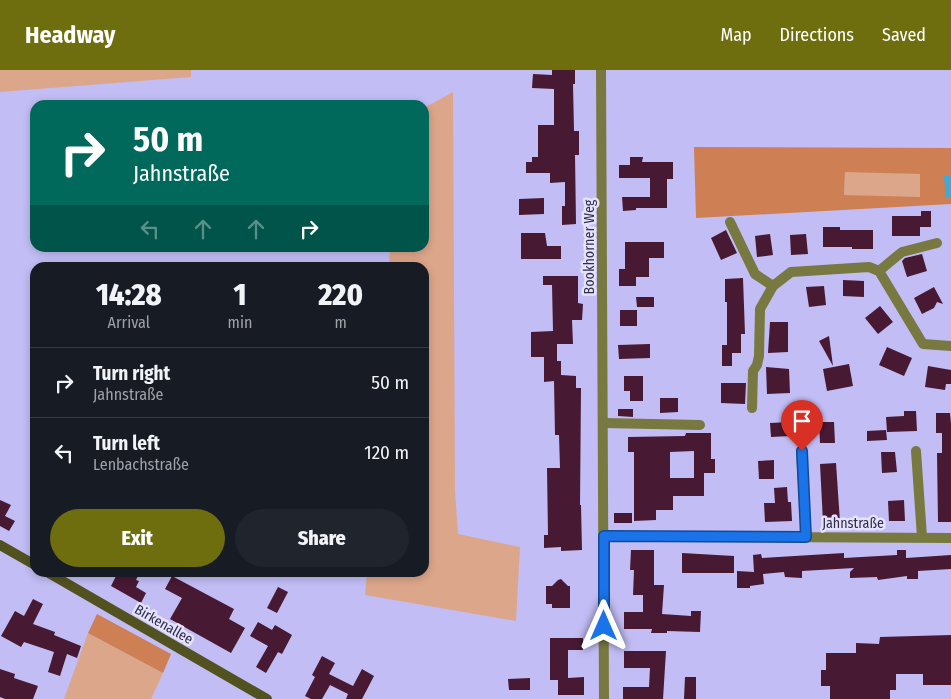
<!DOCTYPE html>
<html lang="en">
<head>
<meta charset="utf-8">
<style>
	:root { --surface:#171b24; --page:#20242c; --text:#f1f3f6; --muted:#9ea1a6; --line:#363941; --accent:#6f6e0f }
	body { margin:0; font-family:"Fira Sans Condensed",sans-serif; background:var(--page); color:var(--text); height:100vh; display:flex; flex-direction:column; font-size:19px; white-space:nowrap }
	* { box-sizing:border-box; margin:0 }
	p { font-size:16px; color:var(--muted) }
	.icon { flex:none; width:28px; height:28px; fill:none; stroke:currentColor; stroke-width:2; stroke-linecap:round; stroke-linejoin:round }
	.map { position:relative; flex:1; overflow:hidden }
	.side { position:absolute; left:30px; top:192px; width:399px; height:315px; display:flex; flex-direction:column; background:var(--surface); border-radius:15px; box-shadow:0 2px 8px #0003 }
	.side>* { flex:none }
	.guide { position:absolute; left:30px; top:30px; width:399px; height:152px; border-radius:15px; box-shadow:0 2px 8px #0003; background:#00695c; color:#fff; overflow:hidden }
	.pin { position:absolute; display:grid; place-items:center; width:42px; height:42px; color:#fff; margin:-51px -21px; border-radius:50% 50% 50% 0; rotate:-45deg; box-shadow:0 0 5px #0007 }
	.pin .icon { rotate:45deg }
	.me { position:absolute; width:55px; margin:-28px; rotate:0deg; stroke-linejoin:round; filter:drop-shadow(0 0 4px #0008) }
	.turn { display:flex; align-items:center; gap:18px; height:105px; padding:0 20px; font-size:22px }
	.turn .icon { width:65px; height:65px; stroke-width:2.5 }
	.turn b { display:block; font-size:35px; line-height:42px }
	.lanes { display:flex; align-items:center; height:48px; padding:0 20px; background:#0003; justify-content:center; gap:25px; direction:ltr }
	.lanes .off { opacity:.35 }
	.eta { display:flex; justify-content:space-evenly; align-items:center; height:85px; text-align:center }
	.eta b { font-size:30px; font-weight:800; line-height:35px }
	.primary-button { display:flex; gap:10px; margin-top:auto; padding:10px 20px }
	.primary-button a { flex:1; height:58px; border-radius:30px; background:var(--accent); color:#fff; font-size:20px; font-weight:800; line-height:58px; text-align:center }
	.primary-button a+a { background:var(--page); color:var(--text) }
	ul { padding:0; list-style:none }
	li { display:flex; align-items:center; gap:15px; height:70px; padding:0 20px; border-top:1px solid var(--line) }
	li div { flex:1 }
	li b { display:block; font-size:19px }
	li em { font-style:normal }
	header { display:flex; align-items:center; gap:30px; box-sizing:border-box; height:70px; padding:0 25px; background:var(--accent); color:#fff }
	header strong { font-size:24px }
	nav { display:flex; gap:28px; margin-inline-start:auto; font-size:18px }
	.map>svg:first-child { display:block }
</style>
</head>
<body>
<header>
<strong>Headway</strong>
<nav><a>Map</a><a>Directions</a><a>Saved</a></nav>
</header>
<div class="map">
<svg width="951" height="629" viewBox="0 0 951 629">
	<rect width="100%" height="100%" fill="#c2bdf4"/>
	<!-- green -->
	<g fill="#dca68a">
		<polygon points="0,0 191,0 191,7 0,22"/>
		<polygon points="453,22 455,421 458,464 520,477 516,551 365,525 367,503 424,502 424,198 389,197 390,178 424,178 424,38"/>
		<polygon points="845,101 921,104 920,128 844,125"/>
		<polygon points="88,563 163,603 151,629 64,629"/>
	</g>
	<!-- forest -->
	<g fill="#ce7f53" fill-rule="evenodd">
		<path d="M694,77l257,1v56l-255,14zM845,102l75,2v23l-76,-2z"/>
		<polygon points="97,544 171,584 163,603 88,563"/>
	</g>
	<!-- water -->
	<polygon fill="#3faad5" points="944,106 951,106 951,127 946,127"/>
	<!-- building -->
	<g fill="#471932" fill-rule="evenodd">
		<polygon points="552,0 575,0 575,14 573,14 574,61 579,61 579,85 575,85 576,154 562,155 562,136 565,136 565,112 550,113 550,103 526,103 526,92 532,92 532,87 538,87 538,55 554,55 554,19 532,18 533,4 552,5"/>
		<polygon points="630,87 643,87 642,92 673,92 673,109 667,109 667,138 636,138 636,140 623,141 622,127 650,127 650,108 619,108 619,95 630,95"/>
		<polygon points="544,128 544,144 519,145 519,129"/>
		<polygon points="921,141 931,141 931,157 920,157 920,166 892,166 892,146 921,146"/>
		<polygon points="823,157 840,157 840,160 873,160 873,179 852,179 852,177 823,177"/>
		<polygon points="726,160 737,183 721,190 711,168"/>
		<polygon points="521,163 545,163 547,176 561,176 561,189 521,189"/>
		<polygon points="770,164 773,185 757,187 755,166"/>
		<polygon points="806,164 808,184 791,185 790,165"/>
		<polygon points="625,172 664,172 664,188 649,188 649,207 636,207 636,216 619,216 619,199 625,199"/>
		<polygon points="922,184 927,201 907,207 902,191 905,188"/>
		<polygon points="543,206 578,206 578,233 583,234 582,250 572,250 573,274 557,274 557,291 561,291 561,305 576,306 576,318 581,318 580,435 581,435 582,480 561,481 561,477 544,478 544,465 548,465 547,398 560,398 559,365 555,365 554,311 544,312 544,287 531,287 531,262 553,261 552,215 543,215"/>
		<polygon points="743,208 745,264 741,264 741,283 732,283 732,296 722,296 722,275 727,275 727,232 725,232 725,209"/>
		<polygon points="843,210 864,211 864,227 843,226"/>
		<polygon points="824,216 826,235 809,237 806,217"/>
		<polygon points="934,217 943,234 937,232 934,238 922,244 914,228"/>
		<polygon points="636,227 654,227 654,237 637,237"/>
		<polygon points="880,236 893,252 878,264 865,248"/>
		<rect x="620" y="240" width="17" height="16"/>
		<polygon points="770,252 788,252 788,282 768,283"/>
		<polygon points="829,266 833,296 819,271"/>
		<polygon points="650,274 650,288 619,289 618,275"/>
		<polygon points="887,277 912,288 904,306 879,295"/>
		<polygon points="849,294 853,316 827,321 823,299"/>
		<polygon points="928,296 951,300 951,314 946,314 945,320 925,317"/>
		<polygon points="766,297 789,299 790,323 767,324"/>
		<polygon points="624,306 643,306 643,331 630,331 630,321 624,321"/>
		<polygon points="721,313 746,313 745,334 721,333"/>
		<polygon points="660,328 678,328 678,342 660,343"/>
		<polygon points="618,339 633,339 633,347 618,346"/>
		<polygon points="904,341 916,341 917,361 887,362 886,347 904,346"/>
		<polygon points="936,343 950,343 951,354 951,452 938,452 937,383 942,383 942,363 936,363"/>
		<polygon points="790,352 791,366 771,367 770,353"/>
		<polygon points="819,352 834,352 835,373 820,373"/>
		<polygon points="886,360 887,370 867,371 867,361"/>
		<path d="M686,363h25v26h4v14h-11v23h-31v14h-17v10l-22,1v-69h-6v-15l57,-1zM694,381v27h-24v-26z"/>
		<polygon points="881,382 895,382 897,402 882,403"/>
		<polygon points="774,390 774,409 759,409 758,391"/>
		<polygon points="836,393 840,452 823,452 820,394"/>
		<polygon points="787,417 788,432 791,432 792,451 765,452 764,433 775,433 774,418"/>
		<polygon points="0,430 11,435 5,446 15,451 9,461 0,456"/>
		<polygon points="904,430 905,451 889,451 888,431"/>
		<rect x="614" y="443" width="18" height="10"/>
		<polygon points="631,480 654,480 654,515 664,515 662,544 691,546 691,541 701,541 700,562 667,561 667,563 651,563 652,559 624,559 624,542 643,542 643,525 633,525 634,500 630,500"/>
		<polygon points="897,480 906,480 906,488 951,485 951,499 918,501 918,509 907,509 907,506 878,510 877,507 850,508 850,502 854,498 802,501 802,508 785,507 784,502 763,504 764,514 750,516 750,518 737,518 737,501 754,502 753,485 761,484 762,488 844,483 844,488 897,485"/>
		<polygon points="682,483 734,486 734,503 682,503"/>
		<polygon points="118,502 140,502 136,510 139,511 136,517 146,523 141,533 111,516"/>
		<polygon points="172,506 234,539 229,549 245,558 231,583 170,549 182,528 165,519"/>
		<polygon points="561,509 568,516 570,516 570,538 552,538 552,534 546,534 546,516 552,516 558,510"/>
		<polygon points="278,517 288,522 277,543 267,538"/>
		<polygon points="33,529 43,534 33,554 55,562 54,565 81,576 77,588 67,584 60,606 48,602 54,582 24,572 21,577 1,566 15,541 24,546"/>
		<polygon points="258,552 272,560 275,555 292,565 282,584 278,582 266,603 256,597 268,576 250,566"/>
		<polygon points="951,565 951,615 923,615 923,604 896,604 896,620 890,620 890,629 830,629 830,616 821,616 821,600 826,600 826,583 856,583 856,573 879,574 880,567"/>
		<polygon points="550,568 583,568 583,580 568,580 568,608 584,607 584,625 558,625 558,610 550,610"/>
		<polygon points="624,581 666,581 663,629 623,629 623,617 649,617 650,598 624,598"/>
		<polygon points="322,586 335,593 329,604 353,616 362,599 374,606 362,629 346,629 348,624 330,615 322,629 311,629 305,626 315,607 312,605"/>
		<polygon points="0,599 15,604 14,608 38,616 33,629 5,629 0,627"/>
		<polygon points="685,607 696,607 696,629 684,629"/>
		<polygon points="530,608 530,620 509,620 508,609"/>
	</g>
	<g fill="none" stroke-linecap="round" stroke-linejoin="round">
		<!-- street -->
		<g stroke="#787940" stroke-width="10">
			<polyline points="601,0 604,629"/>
			<polyline points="730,152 755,204 773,216"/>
			<polyline points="879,201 902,182 937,173"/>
			<polyline points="752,338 753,301 757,295 759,286 760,239 773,216 791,202 869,197 879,201 923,274 951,276"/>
			<polyline points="604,353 700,355"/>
			<polyline points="801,381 806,467"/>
			<polyline points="916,381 922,467"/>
			<polyline points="604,466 951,468"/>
		</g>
		<!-- secondary -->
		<g stroke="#525220" stroke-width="10">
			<polyline points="0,475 35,495"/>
			<polyline points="47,502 267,629"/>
		</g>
	</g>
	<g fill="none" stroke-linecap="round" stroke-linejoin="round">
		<!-- route casing -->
		<g stroke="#114b97" stroke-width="12">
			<polyline id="route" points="604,556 604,466 806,467 802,381"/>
		</g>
		<!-- route -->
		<use href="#route" stroke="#1a73e8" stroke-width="9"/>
	</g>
	<g text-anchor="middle" stroke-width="5" stroke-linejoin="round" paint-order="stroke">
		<!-- street labels -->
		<g font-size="14" fill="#302e44" stroke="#e4e2fe">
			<text transform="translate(589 177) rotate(-90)" y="5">Bookhorner Weg</text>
			<text x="853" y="458">Jahnstraße</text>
			<text transform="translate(164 554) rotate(30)" y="5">Birkenallee</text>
		</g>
	</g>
</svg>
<div class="pin" style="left:802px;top:381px;background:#d93025"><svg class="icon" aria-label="arrive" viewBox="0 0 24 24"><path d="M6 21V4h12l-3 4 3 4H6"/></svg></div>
<svg class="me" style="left:604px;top:556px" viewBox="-20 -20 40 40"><path d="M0-17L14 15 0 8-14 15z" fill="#1a73e8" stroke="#fff" stroke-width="4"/></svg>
<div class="guide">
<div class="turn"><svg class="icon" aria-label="right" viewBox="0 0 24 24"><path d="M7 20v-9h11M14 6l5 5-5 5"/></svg><div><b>50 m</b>Jahnstraße</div></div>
<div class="lanes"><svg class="icon off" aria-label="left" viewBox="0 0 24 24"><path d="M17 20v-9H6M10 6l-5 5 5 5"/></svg><svg class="icon off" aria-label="ahead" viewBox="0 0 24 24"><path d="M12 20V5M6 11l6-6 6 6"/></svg><svg class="icon off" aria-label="ahead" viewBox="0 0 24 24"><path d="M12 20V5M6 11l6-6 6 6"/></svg><svg class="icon" aria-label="right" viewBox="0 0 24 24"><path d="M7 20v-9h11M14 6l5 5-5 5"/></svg></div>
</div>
<section class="side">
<div class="eta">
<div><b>14:28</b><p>Arrival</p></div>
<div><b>1</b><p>min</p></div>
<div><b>220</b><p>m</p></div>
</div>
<ul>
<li><svg class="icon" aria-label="right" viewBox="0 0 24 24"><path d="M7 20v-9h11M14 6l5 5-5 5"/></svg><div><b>Turn right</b><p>Jahnstraße</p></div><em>50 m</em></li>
<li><svg class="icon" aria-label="left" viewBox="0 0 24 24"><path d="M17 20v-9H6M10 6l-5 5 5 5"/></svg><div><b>Turn left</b><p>Lenbachstraße</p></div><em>120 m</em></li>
</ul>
<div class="primary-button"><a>Exit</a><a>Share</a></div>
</section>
</div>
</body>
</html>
